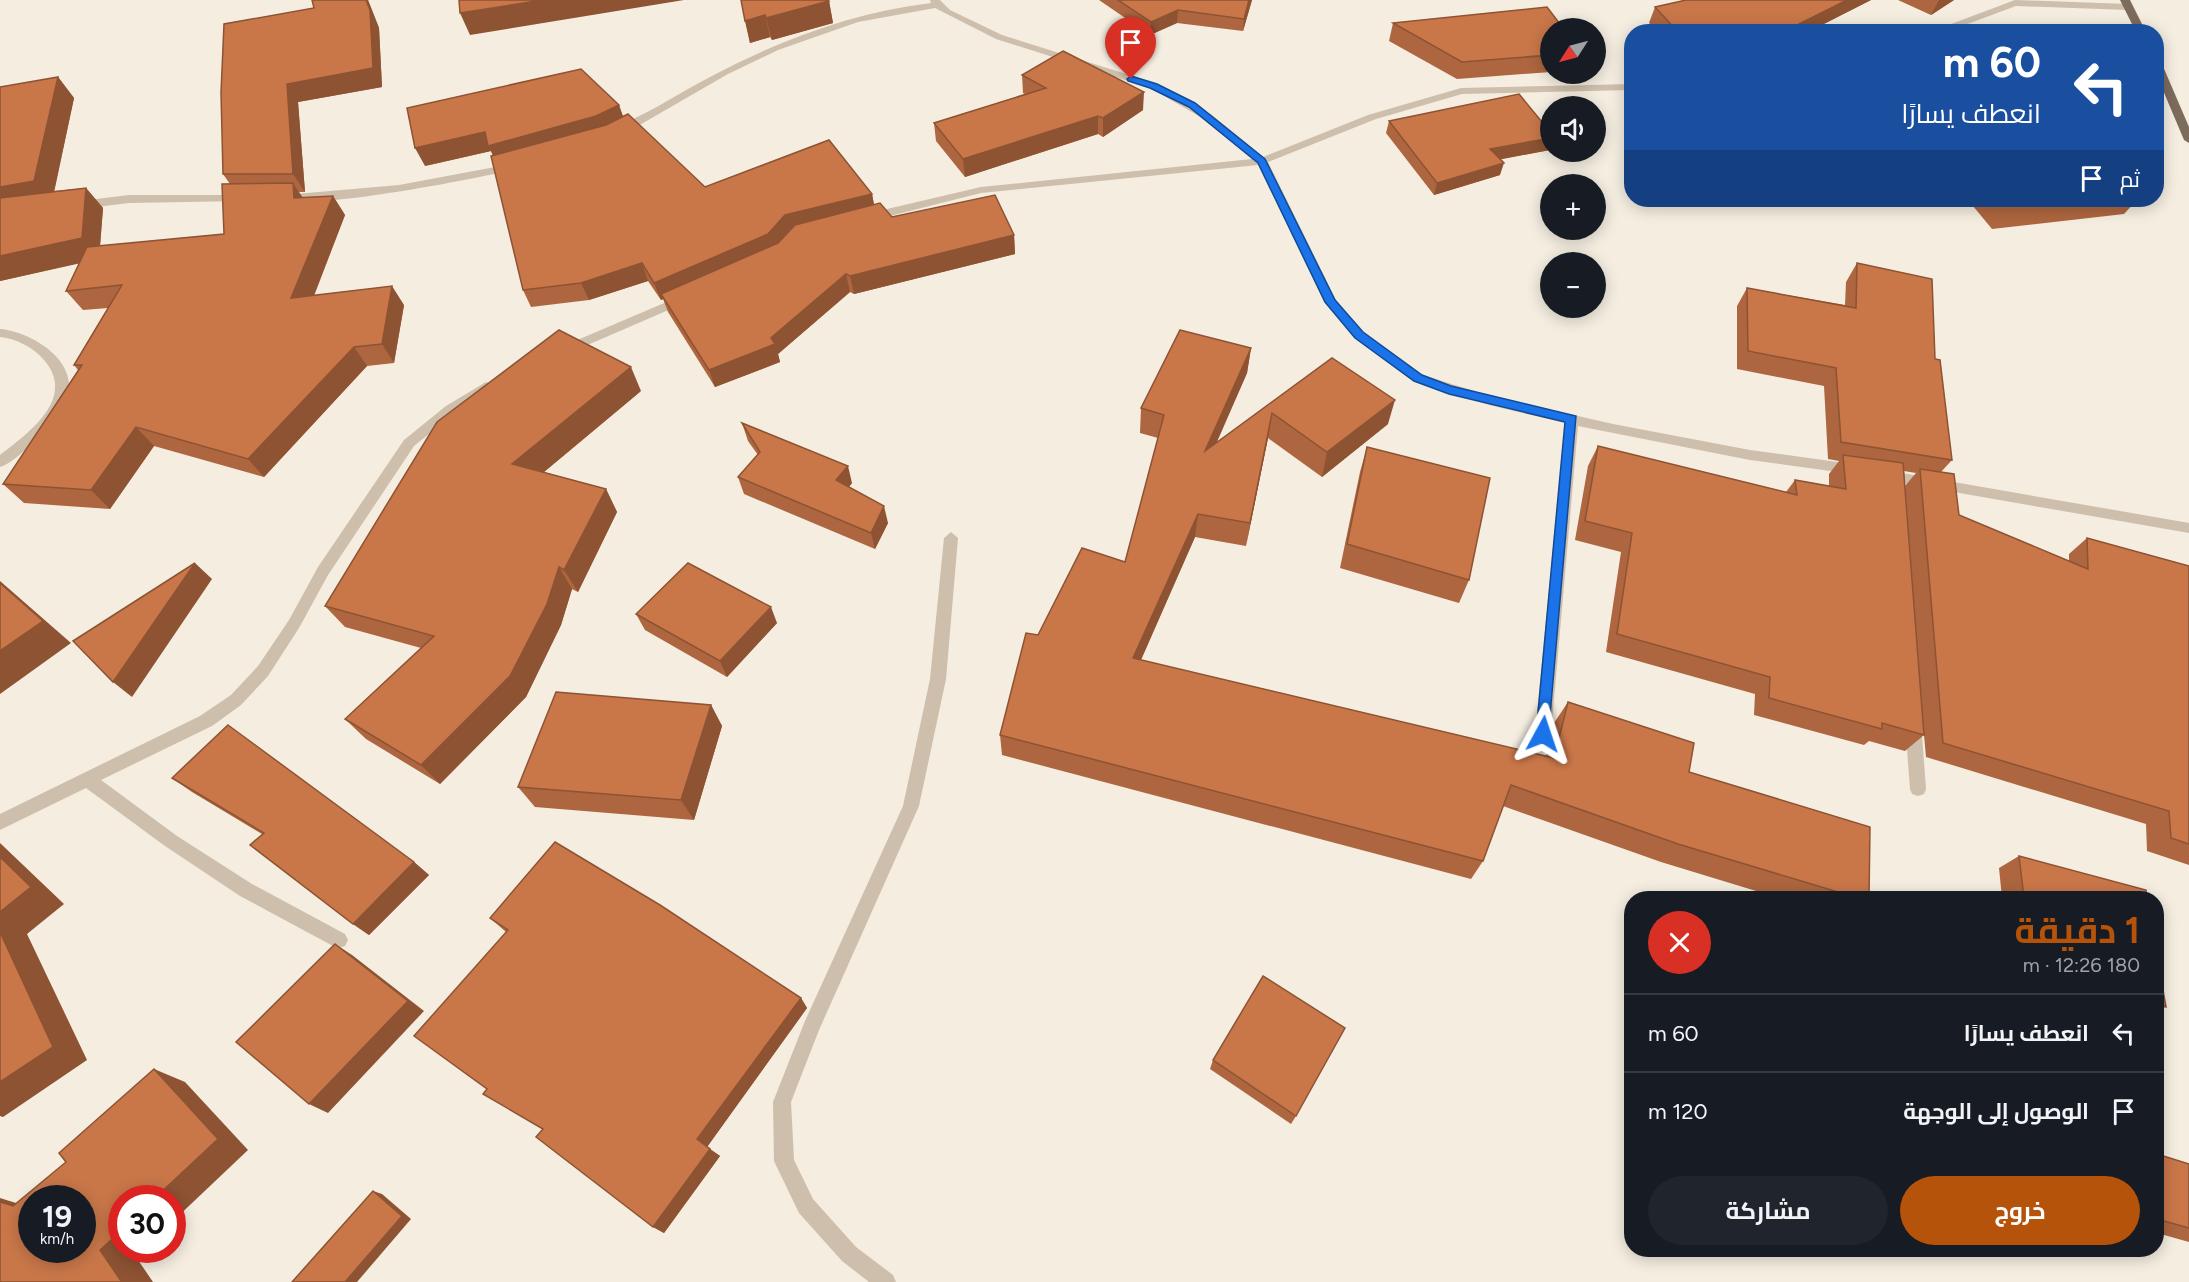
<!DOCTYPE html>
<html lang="ar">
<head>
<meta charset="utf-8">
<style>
	:root { --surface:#171b24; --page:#20242c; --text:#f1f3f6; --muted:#9ea1a6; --line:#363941; --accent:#b45309 }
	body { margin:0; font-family:Figtree,Cairo,sans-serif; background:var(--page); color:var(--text); direction:rtl; height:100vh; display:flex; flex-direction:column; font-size:22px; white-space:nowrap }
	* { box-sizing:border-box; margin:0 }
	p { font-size:20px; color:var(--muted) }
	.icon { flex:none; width:33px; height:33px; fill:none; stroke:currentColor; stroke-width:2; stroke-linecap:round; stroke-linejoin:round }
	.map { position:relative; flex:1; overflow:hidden; direction:ltr }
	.side { position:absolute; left:1624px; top:891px; width:540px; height:366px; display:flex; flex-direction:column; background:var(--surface); border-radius:24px; box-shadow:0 3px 15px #0003; direction:rtl }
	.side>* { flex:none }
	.hud { position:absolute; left:1624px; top:24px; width:540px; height:183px; border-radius:24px; box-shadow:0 3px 15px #0003; direction:rtl; background:#1a4fa0; color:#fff; overflow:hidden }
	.needle { width:39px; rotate:234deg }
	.buttons { position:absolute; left:1540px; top:18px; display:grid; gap:12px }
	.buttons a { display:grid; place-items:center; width:66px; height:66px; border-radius:50%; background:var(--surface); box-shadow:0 3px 15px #0003; font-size:30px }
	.speed { position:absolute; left:18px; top:1185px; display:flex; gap:12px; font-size:30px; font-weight:700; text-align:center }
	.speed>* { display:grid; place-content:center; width:78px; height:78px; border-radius:50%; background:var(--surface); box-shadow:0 3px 15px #0003; line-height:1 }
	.speed small { font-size:15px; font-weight:400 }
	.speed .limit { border:9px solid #d22; background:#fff; color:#111 }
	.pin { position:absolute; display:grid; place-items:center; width:51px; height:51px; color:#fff; margin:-62px -26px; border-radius:50% 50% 50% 0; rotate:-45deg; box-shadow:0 0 6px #0007 }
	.pin .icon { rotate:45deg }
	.me { position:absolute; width:66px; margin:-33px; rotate:5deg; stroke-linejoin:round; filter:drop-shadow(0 0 4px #0008) }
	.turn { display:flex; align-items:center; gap:21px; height:126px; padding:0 24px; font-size:27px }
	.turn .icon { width:78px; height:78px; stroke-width:2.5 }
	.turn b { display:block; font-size:42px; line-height:51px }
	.then { display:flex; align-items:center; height:57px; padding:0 24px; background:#0003; gap:12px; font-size:22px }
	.round { display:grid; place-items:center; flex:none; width:63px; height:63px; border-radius:32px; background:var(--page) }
	.summary { display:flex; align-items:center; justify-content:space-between; height:102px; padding:0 24px }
	h1 { font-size:36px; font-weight:700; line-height:45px; color:var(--accent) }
	.primary-button { display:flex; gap:12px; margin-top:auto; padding:12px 24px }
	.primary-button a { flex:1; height:69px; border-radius:36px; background:var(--accent); color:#fff; font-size:24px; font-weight:700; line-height:69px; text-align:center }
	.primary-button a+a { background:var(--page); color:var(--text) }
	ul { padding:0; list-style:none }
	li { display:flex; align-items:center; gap:18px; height:78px; padding:0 24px; border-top:2px solid var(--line) }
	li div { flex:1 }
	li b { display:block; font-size:22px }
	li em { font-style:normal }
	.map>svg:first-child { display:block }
</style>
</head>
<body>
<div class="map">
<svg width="2189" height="1282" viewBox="0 0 2189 1282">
	<rect width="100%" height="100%" fill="#f4ede0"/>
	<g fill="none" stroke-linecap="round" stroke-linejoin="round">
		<!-- minor -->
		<g fill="#cdbfab" fill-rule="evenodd">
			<path d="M930,0h10l10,10 52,25 156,49 54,31 51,42 105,-42 93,-27 171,-4v6l-170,4 -86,25 -108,43 68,138 27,32 60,43 67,21 123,28 137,26 102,14 7,5 -7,5 -102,-14 -172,-34 -27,308 -2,5 -6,2 -6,-2 -2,-5 30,-311 -76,-18 -76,-24 -58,-43 -30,-36 -67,-137 -277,28 -111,28 -6,-4 6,-4 111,-26 271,-28 -48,-40 -54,-31 -154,-49 -61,-31 -77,14 -80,28 -50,24 -104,60 -9,-2c12,-12 32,-19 47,-28 84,-50 171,-89 269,-101z"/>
			<polygon points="2015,0 2128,4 2133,7 2128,10 2016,6 1946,32 1930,32"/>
			<path d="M512,164l4,1v4c-32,8 -219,45 -238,29l6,-3 115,-10z"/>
			<polygon points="129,195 242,195 248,198 242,201 129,203 80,209 74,205 80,201"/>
			<polygon points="683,295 687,296 687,302 569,353 561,353 559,350 561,347"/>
			<path d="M0,329c32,3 80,32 67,70 -6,18 -20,32 -34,44 -9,8 -21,20 -33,24v-12c29,-22 77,-57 44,-95 -11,-13 -27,-21 -44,-23z"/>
			<polygon points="486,382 491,384 492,387 491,390 456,412 414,446 328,575 299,628 268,676 241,705 212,726 101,780 177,836 252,884 345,934 348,940 345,946 339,948 333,946 240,896 165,846 86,788 0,830 0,814 200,716 231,695 258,666 289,620 318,567 404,440 446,406"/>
			<polygon points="1885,470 2189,523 2189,533 1885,480 1878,475"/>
			<polygon points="951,532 958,538 946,679 919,806 819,1030 791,1102 794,1160 813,1199 856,1247 893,1275 896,1282 869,1282 842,1261 799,1213 774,1161 773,1102 805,1021 903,806 930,679 944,538"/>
			<polygon points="1913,715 1919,717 1921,722 1926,789 1924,794 1918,796 1912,794 1910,789 1905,722 1907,717"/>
		</g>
		<!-- major -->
		<g fill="#7d6b5b" fill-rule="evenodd">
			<polygon points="2120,0 2130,0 2146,32 2136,32"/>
			<polygon points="2157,61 2162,64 2189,127 2189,143 2184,140 2157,76"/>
		</g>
	</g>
	<!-- wall -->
	<g fill="#ad663f" fill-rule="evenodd">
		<polygon points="312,0 368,0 379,28 382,87 298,102 305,192 299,192 303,198 333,196 345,215 314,296 404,305 394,363 367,366 264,477 154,446 110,509 24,503 3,484 78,370 74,365 108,308 83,310 66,291 79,263 0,281 58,77 74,98 54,191 86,188 103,208 100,246 224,234 230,184 223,174 314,8"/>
		<polygon points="741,0 829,1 833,23 772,40 770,37 750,43"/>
		<polygon points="1099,0 1252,0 1243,31 1177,23 1150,35"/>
		<polygon points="1686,0 1871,0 1808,32 1657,32 1649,23 1655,7"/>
		<polygon points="1898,0 1954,0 1931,15"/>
		<polygon points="1393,23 1551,28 1551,72 1457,79 1389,41"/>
		<polygon points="1022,75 1143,110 1103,137 1098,134 965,177 936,141 934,123 1025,94 1023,93"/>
		<polygon points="619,105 623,116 705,187 872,194 874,204 892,217 1014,235 1015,254 854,294 850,292 778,354 780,362 715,387 668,312 663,299 661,300 648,281 589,300 531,307 523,290 493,156 491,151 425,166"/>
		<polygon points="1389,121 1551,133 1551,147 1550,150 1500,159 1500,175 1434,195 1386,133"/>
		<polygon points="1968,200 2137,200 2124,214 1992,229"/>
		<path d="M1857,263l78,96 17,101 -11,12 18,43 110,46v-7l18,-16 102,28v299l-42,-14 -1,-27 -220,-67 -2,-22 -19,16 -36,-10 -5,4 -110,-30 1,-21 -149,-42 15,-100 -46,-12 13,-74 10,-20 188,46 9,-12 34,6v-12l10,-13 -11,-2 -4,-73 -87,-17v-63l10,-18 98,17 1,-23zM1904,471l12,2 -11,13 16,208z"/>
		<polygon points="1251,348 1247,373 1217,442 1332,358 1388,424 1322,477 1268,438 1246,546 1195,537 1141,660 1546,756 1554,723 1568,702 1689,772 1869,898 1779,898 1661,862 1503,806 1483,861 1471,879 1002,755 1000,735 1038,635 1125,562 1158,438 1140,433 1141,408"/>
		<polygon points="641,391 544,472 606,489 617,512 578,592 572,589 561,625 526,697 440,784 366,739 345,719 421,648 345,627 325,606"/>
		<polygon points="742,423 852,483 849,487 888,523 875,549 744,494 738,477 758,455 748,441"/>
		<polygon points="1367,447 1469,580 1459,603 1340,568 1360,472"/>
		<polygon points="636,614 777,623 727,677 645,630"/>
		<polygon points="711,705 722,726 694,820 535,807 518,787"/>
		<polygon points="172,778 414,862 429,875 369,935 353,924 262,834 192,792"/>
		<polygon points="2019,856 2147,898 2002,898 1999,868"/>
		<polygon points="490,918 801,998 807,1008 707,1147 720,1156 664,1233 653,1227 543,1129 487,1089 506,932"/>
		<polygon points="2157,957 2166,1007 2157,1010"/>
		<polygon points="1213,1060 1296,1116 1291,1124 1210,1069"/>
		<polygon points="2157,1154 2189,1164 2189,1242 2157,1233"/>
	</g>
	<!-- shaded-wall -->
	<g fill="#8d5333">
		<polygon points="366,0 368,0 379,28 382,87 298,102 305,192 293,174 287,84"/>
		<polygon points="543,0 684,0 470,35 460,13"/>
		<polygon points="1249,0 1252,0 1243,31 1244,19"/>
		<polygon points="1847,0 1871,0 1808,32 1795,32 1799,24"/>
		<polygon points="1939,0 1954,0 1931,15"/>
		<polygon points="829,1 833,23 772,40 766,18"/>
		<polygon points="1178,10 1177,23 1150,35 1151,22"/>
		<polygon points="765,15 770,37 750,43 745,21"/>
		<polygon points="58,77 74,98 52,202 0,211 0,187"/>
		<polygon points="1144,92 1143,110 1103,137 1103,118"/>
		<polygon points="619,105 625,123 497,164 491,151 425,166 415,148 485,132"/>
		<polygon points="1098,116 1098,134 965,177 963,159"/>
		<polygon points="1551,138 1550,150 1487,162 1490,149"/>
		<polygon points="1504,163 1500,175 1434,195 1437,183"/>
		<polygon points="293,183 306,203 294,198"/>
		<polygon points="86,188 103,208 99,259 0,281 0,256"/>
		<polygon points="872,194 875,211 661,294 663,299 661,300 654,283 785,215"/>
		<polygon points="333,196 345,215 305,318 291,298"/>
		<polygon points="1014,235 1015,254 854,294 850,276"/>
		<polygon points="642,263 648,281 589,300 581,283"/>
		<polygon points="846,274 850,292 778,354 780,362 715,387 709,370 771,338"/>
		<polygon points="392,286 404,305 394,363 382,344"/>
		<polygon points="354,347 367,366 264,477 248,459"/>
		<polygon points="1251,348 1247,373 1202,475 1205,451"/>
		<polygon points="631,367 641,391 526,487 512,464"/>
		<polygon points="1395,400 1388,424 1322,477 1327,452"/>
		<polygon points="1272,413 1268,438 1246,546 1250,523"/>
		<polygon points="136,427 154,446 110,509 91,490"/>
		<polygon points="848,466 852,483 840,498 836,480"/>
		<polygon points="606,489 617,512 578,592 564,570"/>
		<polygon points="884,506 888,523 875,549 871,533"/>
		<polygon points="1198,514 1195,537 1132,680 1133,658"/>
		<polygon points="195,563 212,579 132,697 113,682"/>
		<polygon points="559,567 572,589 561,625 526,697 440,784 421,765"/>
		<polygon points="0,581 71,643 0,694"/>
		<polygon points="771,607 777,623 727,677 720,661"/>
		<polygon points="711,705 722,726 694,820 681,800"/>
		<polygon points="0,843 64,904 27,934 87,1060 3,1117 0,1116"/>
		<polygon points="414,862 429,875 369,935 353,924"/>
		<polygon points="335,944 352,955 424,1011 328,1113 309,1104"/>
		<polygon points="801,998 807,1008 707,1147 697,1139"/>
		<polygon points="154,1069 185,1082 248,1150 172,1222 172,1198 155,1198"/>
		<polygon points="710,1149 720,1156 664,1233 653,1227"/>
		<polygon points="373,1191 382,1194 411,1219 357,1282 345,1282"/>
		<polygon points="0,1198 32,1208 13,1206 0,1202"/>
		<polygon points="122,1230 122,1250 144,1250 136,1257 153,1282 120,1282 100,1250"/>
	</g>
	<!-- building -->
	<g fill="#c97749" stroke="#8d5333" stroke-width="1.5" fill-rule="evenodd">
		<polygon points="312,0 366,0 370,10 373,68 287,84 293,174 223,174 221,93 224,24 314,8"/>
		<polygon points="459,0 543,0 460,13"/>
		<polygon points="741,0 828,0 829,1 766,18 765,15 745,21"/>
		<polygon points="1118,0 1249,0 1244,19 1178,10 1151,22"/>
		<polygon points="1686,0 1847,0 1799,24 1807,32 1678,32 1655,7"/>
		<polygon points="1547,7 1563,28 1551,28 1551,55 1462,62 1393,23"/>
		<polygon points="1063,51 1144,92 1103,118 1098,116 963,159 934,123 1046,88 1022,75"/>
		<polygon points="581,69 619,105 596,116 488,146 485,132 415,148 407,108"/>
		<polygon points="58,77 34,181 0,187 0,87"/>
		<polygon points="1519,94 1551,133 1551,138 1490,149 1504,163 1437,183 1389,121"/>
		<polygon points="628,114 705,187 829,140 872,194 785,215 768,234 654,283 642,263 581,283 523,290 491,156 606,125"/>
		<polygon points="293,183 294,198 333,196 291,298 392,286 382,344 354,347 248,459 136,427 91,490 3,484 82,365 74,365 122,285 66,291 87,247 224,234 222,184"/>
		<polygon points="86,188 82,238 0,256 0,198"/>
		<polygon points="995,195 1014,235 850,276 846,274 771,338 775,344 709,370 661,294 778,243 795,225 880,203 892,217"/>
		<polygon points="2008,200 2040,200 2011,203"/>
		<polygon points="1857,263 1932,279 1935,359 1940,360 1952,460 1841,442 1836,368 1748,351 1747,288 1856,308"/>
		<polygon points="559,330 631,367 512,464 606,489 564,570 559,567 547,604 510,676 421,765 345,719 434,636 325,606 437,422"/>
		<polygon points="1180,330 1251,348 1205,451 1332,358 1395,400 1327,452 1272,413 1250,523 1198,514 1133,658 1554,758 1568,702 1694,743 1689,772 1870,827 1869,898 1858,898 1678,844 1511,785 1483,861 1000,735 1026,633 1038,635 1082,548 1125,562 1164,415 1141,408"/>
		<polygon points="742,423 848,466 836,480 884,506 871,533 738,477 760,452"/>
		<polygon points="1598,446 1797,495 1795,480 1846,489 1843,455 1903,463 1924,735 1882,723 1882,729 1769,698 1770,677 1617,634 1632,533 1585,521"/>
		<polygon points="1367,447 1490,478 1469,580 1347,544"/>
		<polygon points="1920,469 1954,474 1959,515 2088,569 2087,538 2189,566 2189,844 2171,838 2169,811 1943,743"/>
		<polygon points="195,563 113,682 73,641"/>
		<polygon points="688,563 771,607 720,661 636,614"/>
		<polygon points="0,583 43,621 0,651"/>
		<polygon points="556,692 711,705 681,800 518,787"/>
		<polygon points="228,725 414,862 353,924 250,845 264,833 172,778"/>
		<polygon points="555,842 660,905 801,998 697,1139 710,1149 653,1227 536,1137 543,1129 483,1094 487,1089 414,1036 508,930 490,918"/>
		<polygon points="2019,856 2146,890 2147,898 2024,898"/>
		<polygon points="0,857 31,887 0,912"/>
		<polygon points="0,932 53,1047 0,1082"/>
		<polygon points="335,944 408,1001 309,1104 236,1042"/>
		<polygon points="2157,957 2166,1007 2157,1004"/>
		<polygon points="1263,976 1345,1028 1296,1116 1213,1060"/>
		<path d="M154,1069l64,70 -63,59h-33v32l-22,20 21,31 -1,1h-120v-80l13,4 53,-44 -7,-9zM32,1198h50v52h-50z"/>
		<polygon points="2157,1154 2189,1164 2189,1228 2157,1219"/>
		<polygon points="373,1191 402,1216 345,1282 292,1282"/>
	</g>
	<!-- route -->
	<polygon fill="#1a73e8" stroke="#114b97" stroke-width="1.5" points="1131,76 1157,84 1195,103 1265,159 1335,300 1363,332 1422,375 1451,386 1576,416 1548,739 1543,741 1536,734 1565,422 1449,394 1414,381 1355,338 1325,302 1258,163 1189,107 1150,88 1128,81 1127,79"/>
</svg>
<div class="buttons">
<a><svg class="needle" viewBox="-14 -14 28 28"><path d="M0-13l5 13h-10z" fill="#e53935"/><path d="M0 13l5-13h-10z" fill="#9ea1a6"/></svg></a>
<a><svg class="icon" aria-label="sound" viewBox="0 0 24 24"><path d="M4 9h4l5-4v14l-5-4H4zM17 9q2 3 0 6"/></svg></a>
<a>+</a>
<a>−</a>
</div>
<div class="speed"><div>19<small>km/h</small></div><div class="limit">30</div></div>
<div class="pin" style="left:1131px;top:79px;background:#d93025"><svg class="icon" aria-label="arrive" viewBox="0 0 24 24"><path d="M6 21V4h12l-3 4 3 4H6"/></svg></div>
<svg class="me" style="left:1543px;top:734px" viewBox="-20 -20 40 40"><path d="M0-17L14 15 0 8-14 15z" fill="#1a73e8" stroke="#fff" stroke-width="4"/></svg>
<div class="hud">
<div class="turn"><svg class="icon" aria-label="left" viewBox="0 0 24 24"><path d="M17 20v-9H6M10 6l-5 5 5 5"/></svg><div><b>60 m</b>انعطف يسارًا</div></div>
<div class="then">ثم<svg class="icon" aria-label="arrive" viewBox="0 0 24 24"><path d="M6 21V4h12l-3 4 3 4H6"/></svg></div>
</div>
<section class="side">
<div class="summary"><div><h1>1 دقيقة</h1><p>180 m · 12:26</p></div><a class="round" style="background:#d93025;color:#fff"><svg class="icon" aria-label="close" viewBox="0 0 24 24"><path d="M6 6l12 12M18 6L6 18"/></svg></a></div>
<ul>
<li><svg class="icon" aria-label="left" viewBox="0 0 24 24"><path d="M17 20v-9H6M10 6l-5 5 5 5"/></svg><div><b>انعطف يسارًا</b></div><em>60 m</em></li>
<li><svg class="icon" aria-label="arrive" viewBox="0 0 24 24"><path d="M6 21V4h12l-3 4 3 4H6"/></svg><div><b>الوصول إلى الوجهة</b></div><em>120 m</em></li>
</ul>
<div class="primary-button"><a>خروج</a><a>مشاركة</a></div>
</section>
</div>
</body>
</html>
